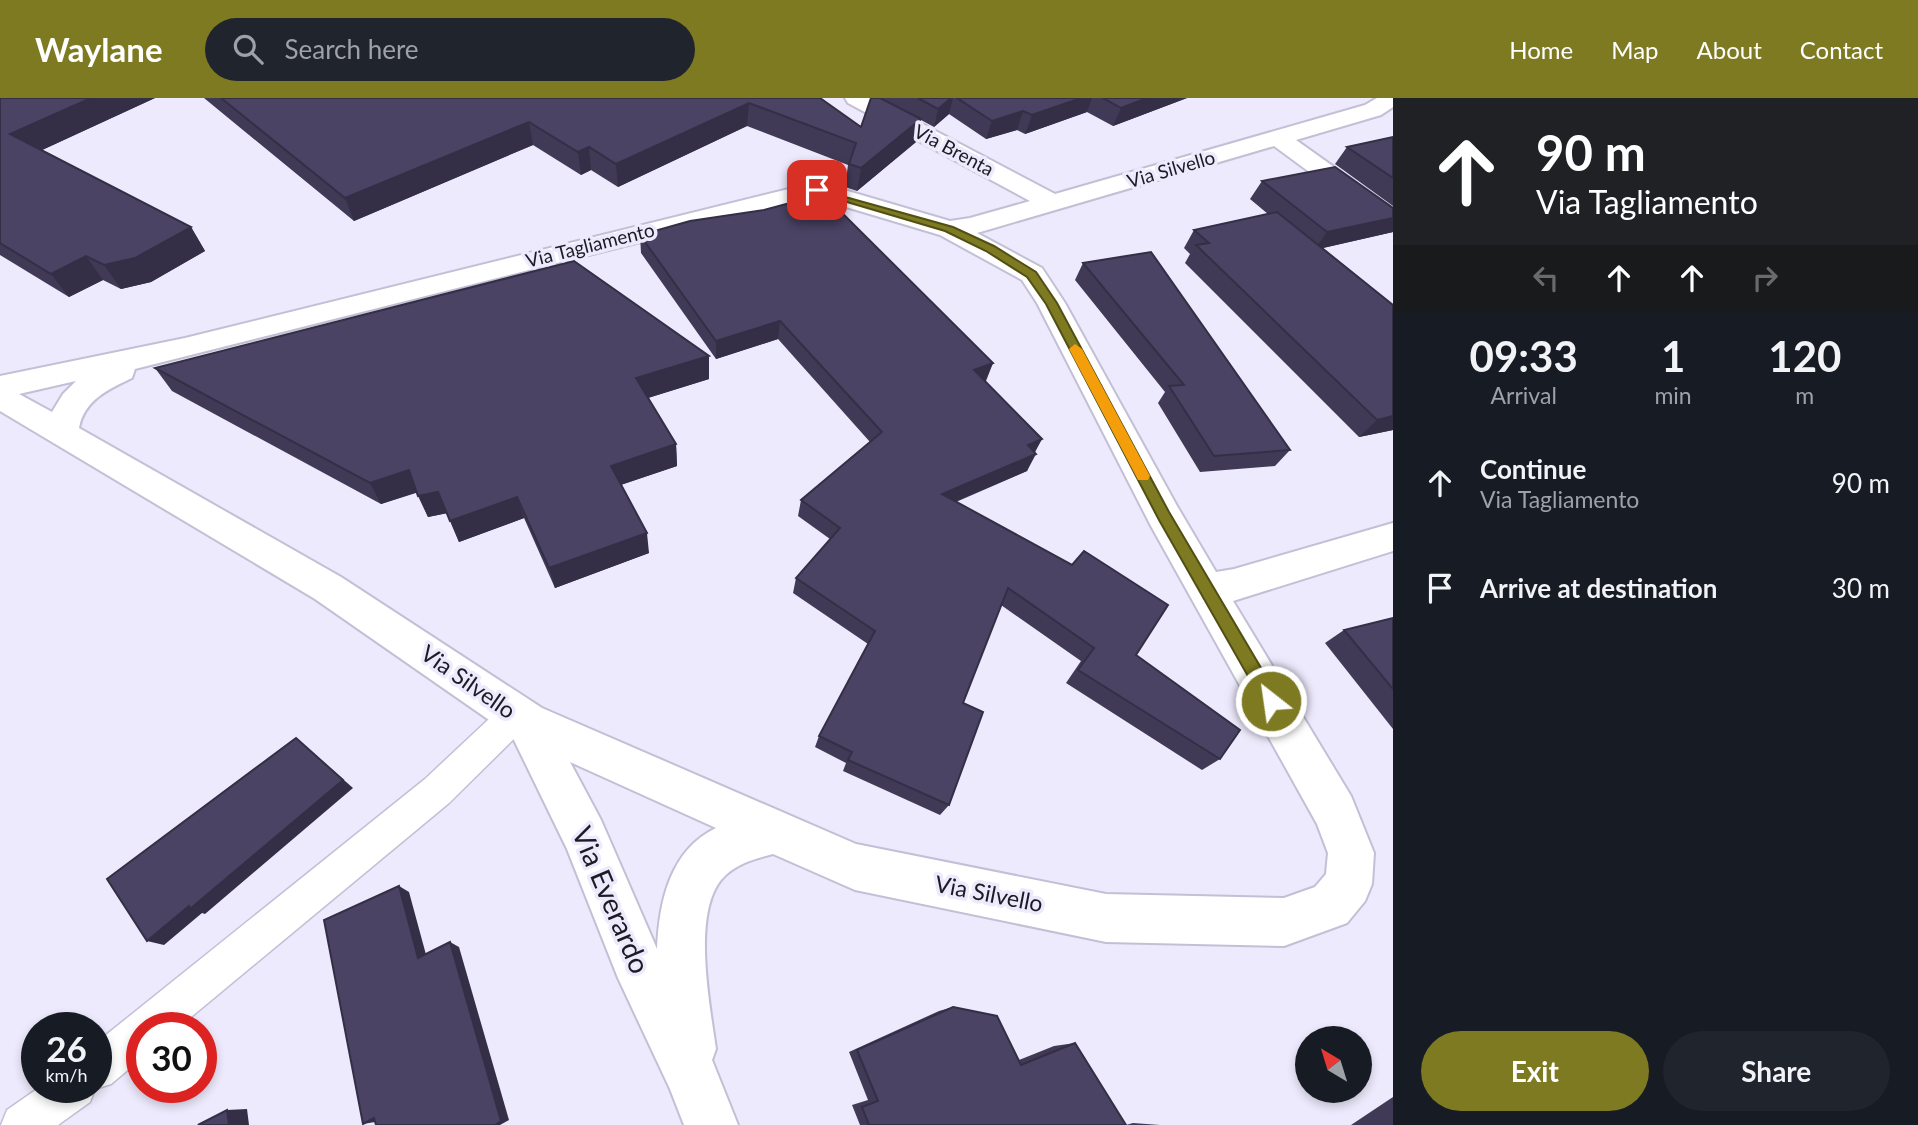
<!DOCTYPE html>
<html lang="en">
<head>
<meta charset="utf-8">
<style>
	:root { --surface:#171b24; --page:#20242c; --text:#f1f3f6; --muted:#9ea1a6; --accent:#7e7a21 }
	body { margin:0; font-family:Lato,sans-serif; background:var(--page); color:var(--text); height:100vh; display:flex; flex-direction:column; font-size:26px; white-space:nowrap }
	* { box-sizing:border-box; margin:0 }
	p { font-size:23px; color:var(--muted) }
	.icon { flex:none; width:38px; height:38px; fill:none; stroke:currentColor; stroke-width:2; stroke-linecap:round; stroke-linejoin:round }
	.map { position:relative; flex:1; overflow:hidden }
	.sheet { display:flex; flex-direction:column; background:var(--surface); width:525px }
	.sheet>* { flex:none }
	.banner { background:#202124; color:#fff; overflow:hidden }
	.needle { width:46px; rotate:322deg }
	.fabs { position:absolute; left:1295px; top:928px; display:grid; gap:14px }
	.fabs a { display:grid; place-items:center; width:77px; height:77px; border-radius:50%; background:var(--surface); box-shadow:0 4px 10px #0003; font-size:35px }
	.speed { position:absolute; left:21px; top:914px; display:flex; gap:14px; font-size:35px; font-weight:700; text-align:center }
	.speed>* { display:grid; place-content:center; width:91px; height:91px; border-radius:50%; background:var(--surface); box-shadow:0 4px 10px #0003; line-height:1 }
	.speed small { font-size:18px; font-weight:400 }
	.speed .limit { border:10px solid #d22; background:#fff; color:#111 }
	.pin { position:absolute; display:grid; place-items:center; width:60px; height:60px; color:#fff; margin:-30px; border-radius:14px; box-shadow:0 4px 10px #0006 }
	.me { position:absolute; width:77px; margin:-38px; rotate:330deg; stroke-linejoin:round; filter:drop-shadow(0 0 5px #0008) }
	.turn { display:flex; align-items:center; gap:24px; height:147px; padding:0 28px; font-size:32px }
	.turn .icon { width:91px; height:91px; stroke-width:2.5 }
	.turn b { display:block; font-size:49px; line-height:60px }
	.lanes { display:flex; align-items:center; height:66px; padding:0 28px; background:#0003; justify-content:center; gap:35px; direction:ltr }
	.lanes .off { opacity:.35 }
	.eta { display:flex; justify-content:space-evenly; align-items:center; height:119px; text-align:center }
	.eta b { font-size:42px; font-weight:700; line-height:49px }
	.primary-button { display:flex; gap:14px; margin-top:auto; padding:14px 28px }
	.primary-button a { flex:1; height:80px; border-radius:42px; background:var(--accent); color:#fff; font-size:28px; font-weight:700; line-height:80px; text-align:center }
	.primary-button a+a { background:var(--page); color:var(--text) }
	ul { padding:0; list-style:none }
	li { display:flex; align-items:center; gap:21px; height:105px; padding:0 28px }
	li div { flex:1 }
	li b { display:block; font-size:26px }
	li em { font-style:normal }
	header { display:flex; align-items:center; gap:42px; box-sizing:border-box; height:98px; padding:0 35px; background:var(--accent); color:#fff }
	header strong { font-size:33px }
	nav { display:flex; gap:38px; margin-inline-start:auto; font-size:24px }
	.search { width:490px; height:63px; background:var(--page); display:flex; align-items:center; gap:18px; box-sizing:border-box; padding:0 24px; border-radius:38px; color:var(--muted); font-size:26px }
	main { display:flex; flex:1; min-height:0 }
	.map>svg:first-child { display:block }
</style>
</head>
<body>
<header>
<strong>Waylane</strong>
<div class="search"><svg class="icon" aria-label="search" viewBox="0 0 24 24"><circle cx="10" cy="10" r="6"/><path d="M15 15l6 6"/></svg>Search here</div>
<nav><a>Home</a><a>Map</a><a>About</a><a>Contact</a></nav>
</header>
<main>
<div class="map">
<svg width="1393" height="1027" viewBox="0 0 1393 1027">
	<rect width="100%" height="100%" fill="#edeafd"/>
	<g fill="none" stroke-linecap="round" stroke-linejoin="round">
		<!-- service casing -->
		<g stroke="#c3bfd5" stroke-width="3">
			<polygon id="service" points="516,602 527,606 532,617 527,628 449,705 179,929 142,929 142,960 111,986 95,991 90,1004 58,1027 1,1027 7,1012 40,989 96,989 96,945 425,681 505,606"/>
		</g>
		<!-- minor casing -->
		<g stroke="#c3bfd5" stroke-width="4">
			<path id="minor" d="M845,0h28l182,96 310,-89 12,-7h16v9l-12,8 -85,25 97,69v20l-9,-2 -110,-81 -297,87 65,35 23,35 112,203 39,66 18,-3 159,-46v28l-160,50 118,195 23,57 -2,31 -7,17 -18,22 -63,23 -178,-4 -251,-52 -82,-36c-19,5 -39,10 -52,26 -29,36 -11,126 -5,169l-4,11 26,65h-54l-14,-36 -52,-111 -51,-129 -55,-113 -197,-137 -315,-188v-35l185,-38 632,-156 133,39 20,-3 60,-17 -182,-98zM816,100l124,37 82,45 15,23 114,223 166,298 11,29 -2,21 -11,13 -31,11 -178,-4 -250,-50 -314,-136 -201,-131 -262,-149c5,-28 30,-39 53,-50l3,-9zM76,283l-13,13 -11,18 -33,-18zM570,664l146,66c-46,22 -57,74 -59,121l-56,-129z"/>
		</g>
		<!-- service -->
		<use href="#service" fill="#fff" fill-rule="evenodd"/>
		<!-- minor -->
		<use href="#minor" fill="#fff" fill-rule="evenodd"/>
	</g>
	<!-- wall -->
	<g fill="#403a56">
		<polygon points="0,0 155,0 42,52 191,129 205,153 151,184 121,191 103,182 69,199 0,157"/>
		<polygon points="204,0 820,0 861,29 871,0 1187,0 1113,28 1087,14 1025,36 1017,32 986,41 949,16 934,29 921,22 916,44 857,93 845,89 848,67 747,28 618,89 591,72 581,77 533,47 354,123"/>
		<polygon points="1393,39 1393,108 1335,66 1347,49"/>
		<polygon points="1262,83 1393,110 1393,134 1323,150 1393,207 1393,332 1359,339 1185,165 1190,156 1184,150 1194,132 1268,116 1250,101"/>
		<polygon points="640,137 993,265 985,283 1042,341 1034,354 1027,373 956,404 1136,557 1220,661 1202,672 1066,585 1081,563 1001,507 963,605 949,707 940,717 843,673 846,665 815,649 819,638 868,546 793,495 796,480 830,441 798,418 801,402 870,344 778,241 716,261 641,155"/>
		<polygon points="1083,165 1290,352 1275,368 1200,374 1158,305 1165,294 1075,182"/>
		<polygon points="709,258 709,281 648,300 676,346 677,368 621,387 649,455 555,490 524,420 459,444 447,415 428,419 417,394 381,406 172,293 155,270"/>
		<polygon points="1393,520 1393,631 1325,545 1344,532"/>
		<polygon points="953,909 1019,962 1054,948 1075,945 1126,1027 1133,1025 1160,1027 860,1027 852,1007 868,1002 849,954 939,913"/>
		<polygon points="1393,999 1393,1027 1351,1027"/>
	</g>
	<!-- shaded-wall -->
	<g fill="#342f46">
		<polygon points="91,0 155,0 27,59 10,36"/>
		<polygon points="951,0 953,0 949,16 934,29 938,11"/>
		<polygon points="1081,0 1092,0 1087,14 1025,36 1032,17"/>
		<polygon points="1147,0 1187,0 1113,28 1121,10"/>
		<polygon points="749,5 747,28 618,89 616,66"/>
		<polygon points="1023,13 1017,32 986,41 992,23"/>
		<polygon points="921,21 916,44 857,93 861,70"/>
		<polygon points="529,24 533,47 354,123 345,100"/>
		<polygon points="589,49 591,72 581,77 578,54"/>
		<polygon points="1393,120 1393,134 1314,152 1327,134"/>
		<polygon points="191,129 205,153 151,184 121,191 104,167"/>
		<polygon points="86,158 103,182 69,199 51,176"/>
		<polygon points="780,223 778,241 716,261 716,243"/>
		<polygon points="709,258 709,281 638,303 636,280"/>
		<polygon points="993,265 986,283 967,290 974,272"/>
		<polygon points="1393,318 1393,332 1359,339 1377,322"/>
		<polygon points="1042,341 1033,358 1036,356 1027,373 935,412 942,396 1028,347"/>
		<polygon points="676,346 677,368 614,389 611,368"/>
		<polygon points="409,372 419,394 381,406 370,385"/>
		<polygon points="438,394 448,415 428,419 418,398"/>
		<polygon points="517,399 524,420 459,444 450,423"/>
		<polygon points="647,435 649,455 555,490 549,470"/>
		<polygon points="296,640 353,690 205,816 202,815 164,847 147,843"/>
		<polygon points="399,788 409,794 428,864 418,860"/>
		<polygon points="450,844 459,849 509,1022 500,1027 495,1027"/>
		<polygon points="247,1011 249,1027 229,1027 227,1012"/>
		<polygon points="374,1020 375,1024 363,1026"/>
	</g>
	<!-- building -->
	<g fill="#4a4364" stroke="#342f46" stroke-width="2">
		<polygon points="0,0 91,0 10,36 191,129 135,160 104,167 86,158 51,176 0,145"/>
		<polygon points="221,0 820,0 861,29 871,0 880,0 921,21 861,70 849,66 856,45 749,5 616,66 589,49 578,54 529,24 345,100"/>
		<polygon points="918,0 951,0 938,11"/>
		<polygon points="957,0 1081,0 1032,17 1023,13 992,23"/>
		<polygon points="1103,0 1147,0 1121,10"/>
		<polygon points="1393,39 1393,80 1347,49"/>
		<polygon points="1335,69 1393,110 1393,120 1327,134 1262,83"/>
		<polygon points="823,96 993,265 974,272 1042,341 1028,347 1036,356 942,396 1072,467 1084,453 1168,507 1136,557 1240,632 1220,661 1078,572 1094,550 1008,490 963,605 983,614 949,707 848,662 852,654 819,638 875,533 796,480 840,430 801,402 882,334 780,223 716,243 640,137 690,123 764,112"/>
		<polygon points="1277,114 1393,207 1393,318 1377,322 1196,147 1209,145 1194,132"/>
		<polygon points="1151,154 1290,352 1214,358 1169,288 1184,287 1083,165"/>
		<polygon points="574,163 709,258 636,280 676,346 611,368 647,435 549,470 517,399 450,423 438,394 418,398 409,372 370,385 155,270"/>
		<polygon points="1393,520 1393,591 1344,532"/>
		<polygon points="296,640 343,682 190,811 189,808 147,843 107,781"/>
		<polygon points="399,788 418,860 450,844 501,1023 495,1027 376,1027 374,1020 363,1026 324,822"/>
		<polygon points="953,909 997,918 1021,967 1075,945 1126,1027 869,1027 862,1009 878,1003 857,952"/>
		<polygon points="227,1012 229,1027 198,1027"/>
	</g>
	<!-- route -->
	<polygon fill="#7e7a21" stroke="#524f15" stroke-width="2" points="813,90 953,129 994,148 1036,174 1057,205 1169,414 1277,597 1279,603 1277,608 1271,610 1265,608 1159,422 1046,206 1027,179 986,153 945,133 813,94"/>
	<!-- slow -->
	<polygon fill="#f59e0b" points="1075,246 1082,251 1150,378 1148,382 1138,382 1136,378 1069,251"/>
	<g text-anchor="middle" stroke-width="7" stroke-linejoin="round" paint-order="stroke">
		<!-- far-street labels -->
		<g font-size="19" fill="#1c1a22" stroke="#edeafd">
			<text transform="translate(954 52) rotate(28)" y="7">Via Brenta</text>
			<text transform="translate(1171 71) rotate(-16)" y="7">Via Silvello</text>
			<text transform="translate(590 147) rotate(-14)" y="7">Via Tagliamento</text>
		</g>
		<!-- street labels -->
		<g font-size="23" fill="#1c1a22" stroke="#edeafd">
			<text transform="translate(468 584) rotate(35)" y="8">Via Silvello</text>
			<text transform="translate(989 796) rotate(11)" y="8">Via Silvello</text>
		</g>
		<!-- near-street labels -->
		<g font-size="28" fill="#1c1a22" stroke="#edeafd">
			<text transform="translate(611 802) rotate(67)" y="10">Via Everardo</text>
		</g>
	</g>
</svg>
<div class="fabs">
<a><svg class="needle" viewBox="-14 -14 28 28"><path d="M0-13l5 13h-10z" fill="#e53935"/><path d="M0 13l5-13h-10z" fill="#9ea1a6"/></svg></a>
</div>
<div class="speed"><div>26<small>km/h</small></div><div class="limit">30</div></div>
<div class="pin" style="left:817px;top:92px;background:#d93025"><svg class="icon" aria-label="arrive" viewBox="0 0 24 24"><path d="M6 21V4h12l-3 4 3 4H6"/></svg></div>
<svg class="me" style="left:1271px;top:603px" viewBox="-20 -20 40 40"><circle r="17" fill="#7e7a21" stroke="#fff" stroke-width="3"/><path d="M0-11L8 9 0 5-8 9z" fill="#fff"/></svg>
</div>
<section class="sheet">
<div class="banner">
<div class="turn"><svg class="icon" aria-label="ahead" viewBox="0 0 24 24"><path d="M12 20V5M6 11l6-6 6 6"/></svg><div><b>90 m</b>Via Tagliamento</div></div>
<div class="lanes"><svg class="icon off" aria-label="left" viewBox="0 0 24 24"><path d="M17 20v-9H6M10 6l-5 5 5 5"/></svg><svg class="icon" aria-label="ahead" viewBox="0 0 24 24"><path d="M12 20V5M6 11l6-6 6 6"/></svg><svg class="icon" aria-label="ahead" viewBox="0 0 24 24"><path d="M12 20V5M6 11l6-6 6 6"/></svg><svg class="icon off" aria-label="right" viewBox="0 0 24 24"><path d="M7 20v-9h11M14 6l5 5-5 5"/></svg></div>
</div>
<div class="eta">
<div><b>09:33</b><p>Arrival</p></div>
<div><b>1</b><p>min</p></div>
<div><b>120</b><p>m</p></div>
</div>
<ul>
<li><svg class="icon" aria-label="ahead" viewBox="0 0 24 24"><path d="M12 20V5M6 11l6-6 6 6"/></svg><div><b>Continue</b><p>Via Tagliamento</p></div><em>90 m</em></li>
<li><svg class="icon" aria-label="arrive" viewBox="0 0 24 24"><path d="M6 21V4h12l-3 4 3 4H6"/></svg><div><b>Arrive at destination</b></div><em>30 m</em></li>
</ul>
<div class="primary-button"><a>Exit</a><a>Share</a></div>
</section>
</main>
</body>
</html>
